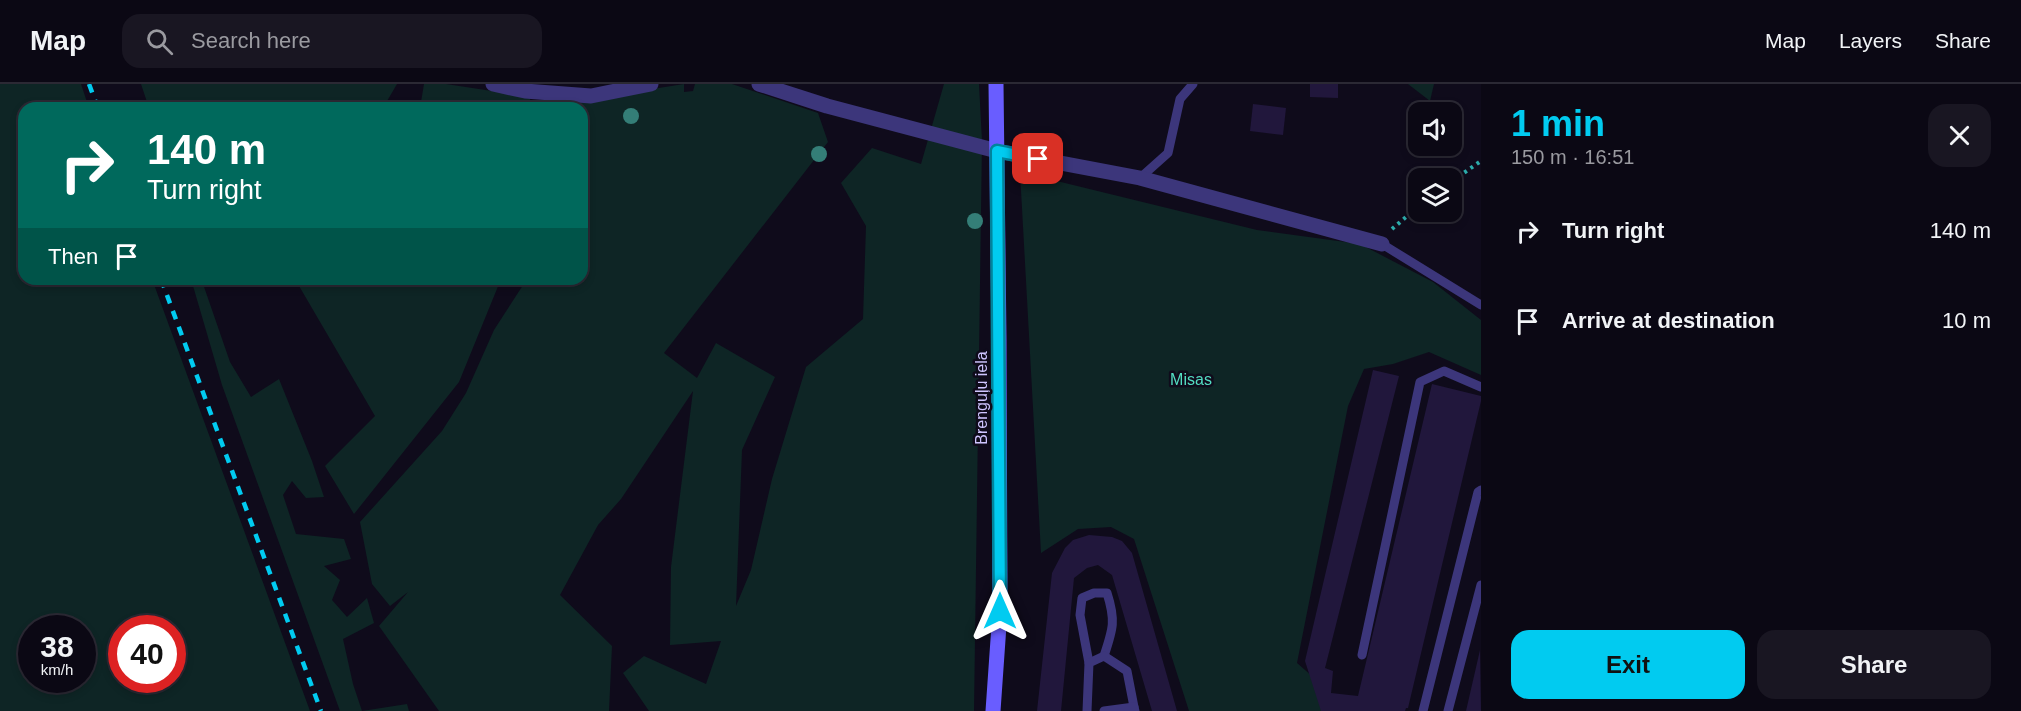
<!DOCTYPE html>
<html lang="en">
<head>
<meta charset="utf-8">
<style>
	:root { --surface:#0b0814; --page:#191622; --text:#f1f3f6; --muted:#9a9aa0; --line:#2b2934; --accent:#01cbf0 }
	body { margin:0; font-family:Helvetica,sans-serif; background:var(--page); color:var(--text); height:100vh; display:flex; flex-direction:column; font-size:22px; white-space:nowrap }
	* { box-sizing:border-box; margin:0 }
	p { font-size:20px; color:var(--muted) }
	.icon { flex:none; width:33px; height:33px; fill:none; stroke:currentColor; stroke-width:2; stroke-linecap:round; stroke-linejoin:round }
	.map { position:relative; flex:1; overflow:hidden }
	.panel { display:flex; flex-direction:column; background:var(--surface); width:540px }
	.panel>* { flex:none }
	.hud { position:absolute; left:18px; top:18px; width:570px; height:183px; border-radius:18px; box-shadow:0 3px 9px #0003,0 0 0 2px var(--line); background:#00695c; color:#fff; overflow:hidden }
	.fabs { position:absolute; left:1408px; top:18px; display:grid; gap:12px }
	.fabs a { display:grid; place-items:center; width:54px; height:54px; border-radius:12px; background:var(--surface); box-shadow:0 3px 9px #0003,0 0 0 2px var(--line); font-size:30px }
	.speed { position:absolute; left:18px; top:531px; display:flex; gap:12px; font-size:30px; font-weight:700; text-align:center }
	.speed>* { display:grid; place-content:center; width:78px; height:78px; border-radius:50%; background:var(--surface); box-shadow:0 3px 9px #0003,0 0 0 2px var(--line); line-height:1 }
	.speed small { font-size:15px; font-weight:400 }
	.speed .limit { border:9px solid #d22; background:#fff; color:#111 }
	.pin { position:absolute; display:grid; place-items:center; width:51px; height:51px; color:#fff; margin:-26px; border-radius:12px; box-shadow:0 3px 9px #0006 }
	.me { position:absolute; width:66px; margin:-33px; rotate:0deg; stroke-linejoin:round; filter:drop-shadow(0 0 4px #0008) }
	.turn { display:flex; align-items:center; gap:21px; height:126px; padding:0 30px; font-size:27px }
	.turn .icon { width:78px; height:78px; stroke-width:2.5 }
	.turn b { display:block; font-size:42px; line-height:51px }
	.then { display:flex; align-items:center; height:57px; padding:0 30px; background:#0003; gap:12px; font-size:22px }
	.round { display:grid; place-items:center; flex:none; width:63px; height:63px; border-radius:18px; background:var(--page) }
	.headline { display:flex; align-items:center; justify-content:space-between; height:102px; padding:0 30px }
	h1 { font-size:36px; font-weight:700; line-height:45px; color:var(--accent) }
	.button { display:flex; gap:12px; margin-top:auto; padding:12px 30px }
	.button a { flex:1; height:69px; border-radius:18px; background:var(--accent); color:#111; font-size:24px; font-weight:700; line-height:69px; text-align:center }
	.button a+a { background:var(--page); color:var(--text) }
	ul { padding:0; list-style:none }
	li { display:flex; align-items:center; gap:18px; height:90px; padding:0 30px }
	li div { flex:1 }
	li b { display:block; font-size:22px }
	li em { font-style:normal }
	header { display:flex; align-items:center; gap:36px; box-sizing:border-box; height:84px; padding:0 30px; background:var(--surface); border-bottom:2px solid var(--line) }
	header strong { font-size:28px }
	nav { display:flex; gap:33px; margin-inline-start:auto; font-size:21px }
	.search { width:420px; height:54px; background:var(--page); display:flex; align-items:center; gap:15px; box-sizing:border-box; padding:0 21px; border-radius:18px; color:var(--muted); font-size:22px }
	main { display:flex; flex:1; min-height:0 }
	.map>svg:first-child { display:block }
</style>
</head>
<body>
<header>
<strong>Map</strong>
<div class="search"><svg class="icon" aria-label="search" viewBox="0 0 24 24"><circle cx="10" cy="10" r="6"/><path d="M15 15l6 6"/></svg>Search here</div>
<nav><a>Map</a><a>Layers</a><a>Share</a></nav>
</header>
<main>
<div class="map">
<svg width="1481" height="627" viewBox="0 0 1481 627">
	<rect width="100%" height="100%" fill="#0f0b1b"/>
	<!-- green -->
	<g fill="#0e2525" fill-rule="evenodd">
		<path d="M0,0h81l8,24h-65v171h128l158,432h-310zM32,544h50v52h-50zM122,544h50v52h-50z"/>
		<polygon points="141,0 397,0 383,24 149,24"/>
		<polygon points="424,0 446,0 531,13 527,24 420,24"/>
		<polygon points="684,0 684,8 693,7 695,0 732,0 818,29 828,58 664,269 697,294 716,259 775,293 742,366 736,522 751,486 772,395 806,283 863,235 866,142 841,99 872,64 921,80 944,0 979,0 982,57 974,627 649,627 623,589 644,572 706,600 721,557 670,561 671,483 693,307 621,415 598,441 560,511 612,562 609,627 439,627 379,542 408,508 390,522 372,500 360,438 442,347 466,309 494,246 527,195 582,195 582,24 553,24 556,12 608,12"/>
		<polygon points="1408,0 1434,0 1430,17"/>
		<polygon points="1020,88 1257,146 1360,160 1433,198 1481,236 1481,291 1429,268 1393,280 1364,285 1348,322 1297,579 1352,627 1189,627 1134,455 1111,443 1078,445 1041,469"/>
		<polygon points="191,195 208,195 202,197 230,278 251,313 279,295 312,377 324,413 306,414 292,397 283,411 296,450 344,455 351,475 324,482 340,496 332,516 347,533 367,514 374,539 343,555 353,600 362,627 407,620 409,627 340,627 222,301"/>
		<polygon points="295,195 501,195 459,298 354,430 325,382 375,332"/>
	</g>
	<!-- building -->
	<g fill="#21173c">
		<polygon points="1310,0 1338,0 1338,14 1310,13"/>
		<polygon points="1253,20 1286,24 1283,51 1250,47"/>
		<polygon points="1373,286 1399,292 1325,584 1333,587 1331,609 1358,612 1432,300 1481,312 1481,317 1408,624 1406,624 1405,627 1321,627 1305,577"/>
		<polygon points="1089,451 1112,453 1122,457 1132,469 1177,627 1152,627 1112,491 1098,481 1087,484 1074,494 1061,627 1037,627 1052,489 1065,464 1073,456"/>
		<polygon points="1480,566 1481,627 1466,627"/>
	</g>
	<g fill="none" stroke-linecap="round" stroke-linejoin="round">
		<!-- path -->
		<g stroke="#2cacab" stroke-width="4" stroke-dasharray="3 4.5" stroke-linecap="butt">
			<polyline points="1452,97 1481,77"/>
			<polyline points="1392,145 1419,122"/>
		</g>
		<!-- lane -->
		<g stroke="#3c367b" stroke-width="9">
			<polyline points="1140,94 1168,69 1180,15 1193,0"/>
			<polyline points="1382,160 1481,221"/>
			<polyline points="1362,571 1420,298 1444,287 1481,303"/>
			<path d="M1089,579l-9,-48 2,-17 12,-5h13c9,28 6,36 -3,63"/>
			<polyline points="1087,627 1089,579 1104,572 1127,587 1134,623"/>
			<polyline points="1104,627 1134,623 1135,627"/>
			<polyline points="1423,627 1478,408 1481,406"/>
			<polyline points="1448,627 1481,501"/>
		</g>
		<!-- street -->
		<g stroke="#3c367b" stroke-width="15">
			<polyline points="493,0 525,7 591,12 651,0"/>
			<polyline points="759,0 827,22 997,67 1140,94 1382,160"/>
		</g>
		<!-- secondary -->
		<polyline stroke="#695dff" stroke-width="15" points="993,627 1000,527 999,256 996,0"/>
		<!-- rail -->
		<g stroke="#01cbf0" stroke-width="4.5" stroke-dasharray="9 8" stroke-linecap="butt">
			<polyline points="89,0 98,24"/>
			<polyline points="161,195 321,627"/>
		</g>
	</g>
	<!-- trees -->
	<g fill="#347e77">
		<circle cx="631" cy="32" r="8"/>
		<circle cx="819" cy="70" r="8"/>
		<circle cx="975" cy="137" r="8"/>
	</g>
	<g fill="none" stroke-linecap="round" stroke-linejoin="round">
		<!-- route casing -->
		<g stroke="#01849c" stroke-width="15">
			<polyline id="route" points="1000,527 997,67 1038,75"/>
		</g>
		<!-- route -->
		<use href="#route" stroke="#01cbf0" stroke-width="10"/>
	</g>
	<g text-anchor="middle" stroke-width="5" stroke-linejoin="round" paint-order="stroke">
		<!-- park labels -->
		<g font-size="16" fill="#53ddc2" stroke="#0f0b1b">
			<text x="1191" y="301">Misas</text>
		</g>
		<!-- street labels -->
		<g font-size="16" fill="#cfc5ff" stroke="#0f0b1b">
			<text transform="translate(981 314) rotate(-90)" y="6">Brenguļu iela</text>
		</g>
	</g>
</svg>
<div class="fabs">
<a><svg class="icon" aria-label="sound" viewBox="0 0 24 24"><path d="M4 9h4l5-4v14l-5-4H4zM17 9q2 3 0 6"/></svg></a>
<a><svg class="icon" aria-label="layers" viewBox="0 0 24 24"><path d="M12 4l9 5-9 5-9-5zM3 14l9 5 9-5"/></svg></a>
</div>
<div class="speed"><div>38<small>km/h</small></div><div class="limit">40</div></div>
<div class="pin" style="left:1038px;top:75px;background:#d93025"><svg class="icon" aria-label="arrive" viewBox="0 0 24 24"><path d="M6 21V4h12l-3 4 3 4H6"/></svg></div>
<svg class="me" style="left:1000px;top:527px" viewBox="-20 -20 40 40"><path d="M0-17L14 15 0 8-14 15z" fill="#01cbf0" stroke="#fff" stroke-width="4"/></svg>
<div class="hud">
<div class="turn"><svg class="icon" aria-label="right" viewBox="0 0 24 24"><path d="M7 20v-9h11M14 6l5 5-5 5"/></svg><div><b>140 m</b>Turn right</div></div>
<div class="then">Then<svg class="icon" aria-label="arrive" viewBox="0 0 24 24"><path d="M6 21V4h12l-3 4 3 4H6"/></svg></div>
</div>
</div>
<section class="panel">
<div class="headline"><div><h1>1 min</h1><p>150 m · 16:51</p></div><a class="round"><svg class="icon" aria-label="close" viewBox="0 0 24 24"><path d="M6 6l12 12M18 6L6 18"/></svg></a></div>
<ul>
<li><svg class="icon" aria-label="right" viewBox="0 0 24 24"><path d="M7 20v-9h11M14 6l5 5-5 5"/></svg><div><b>Turn right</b></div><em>140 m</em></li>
<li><svg class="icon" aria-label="arrive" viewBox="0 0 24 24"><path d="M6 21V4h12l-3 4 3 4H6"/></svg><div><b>Arrive at destination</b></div><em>10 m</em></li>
</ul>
<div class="button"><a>Exit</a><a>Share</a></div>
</section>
</main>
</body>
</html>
